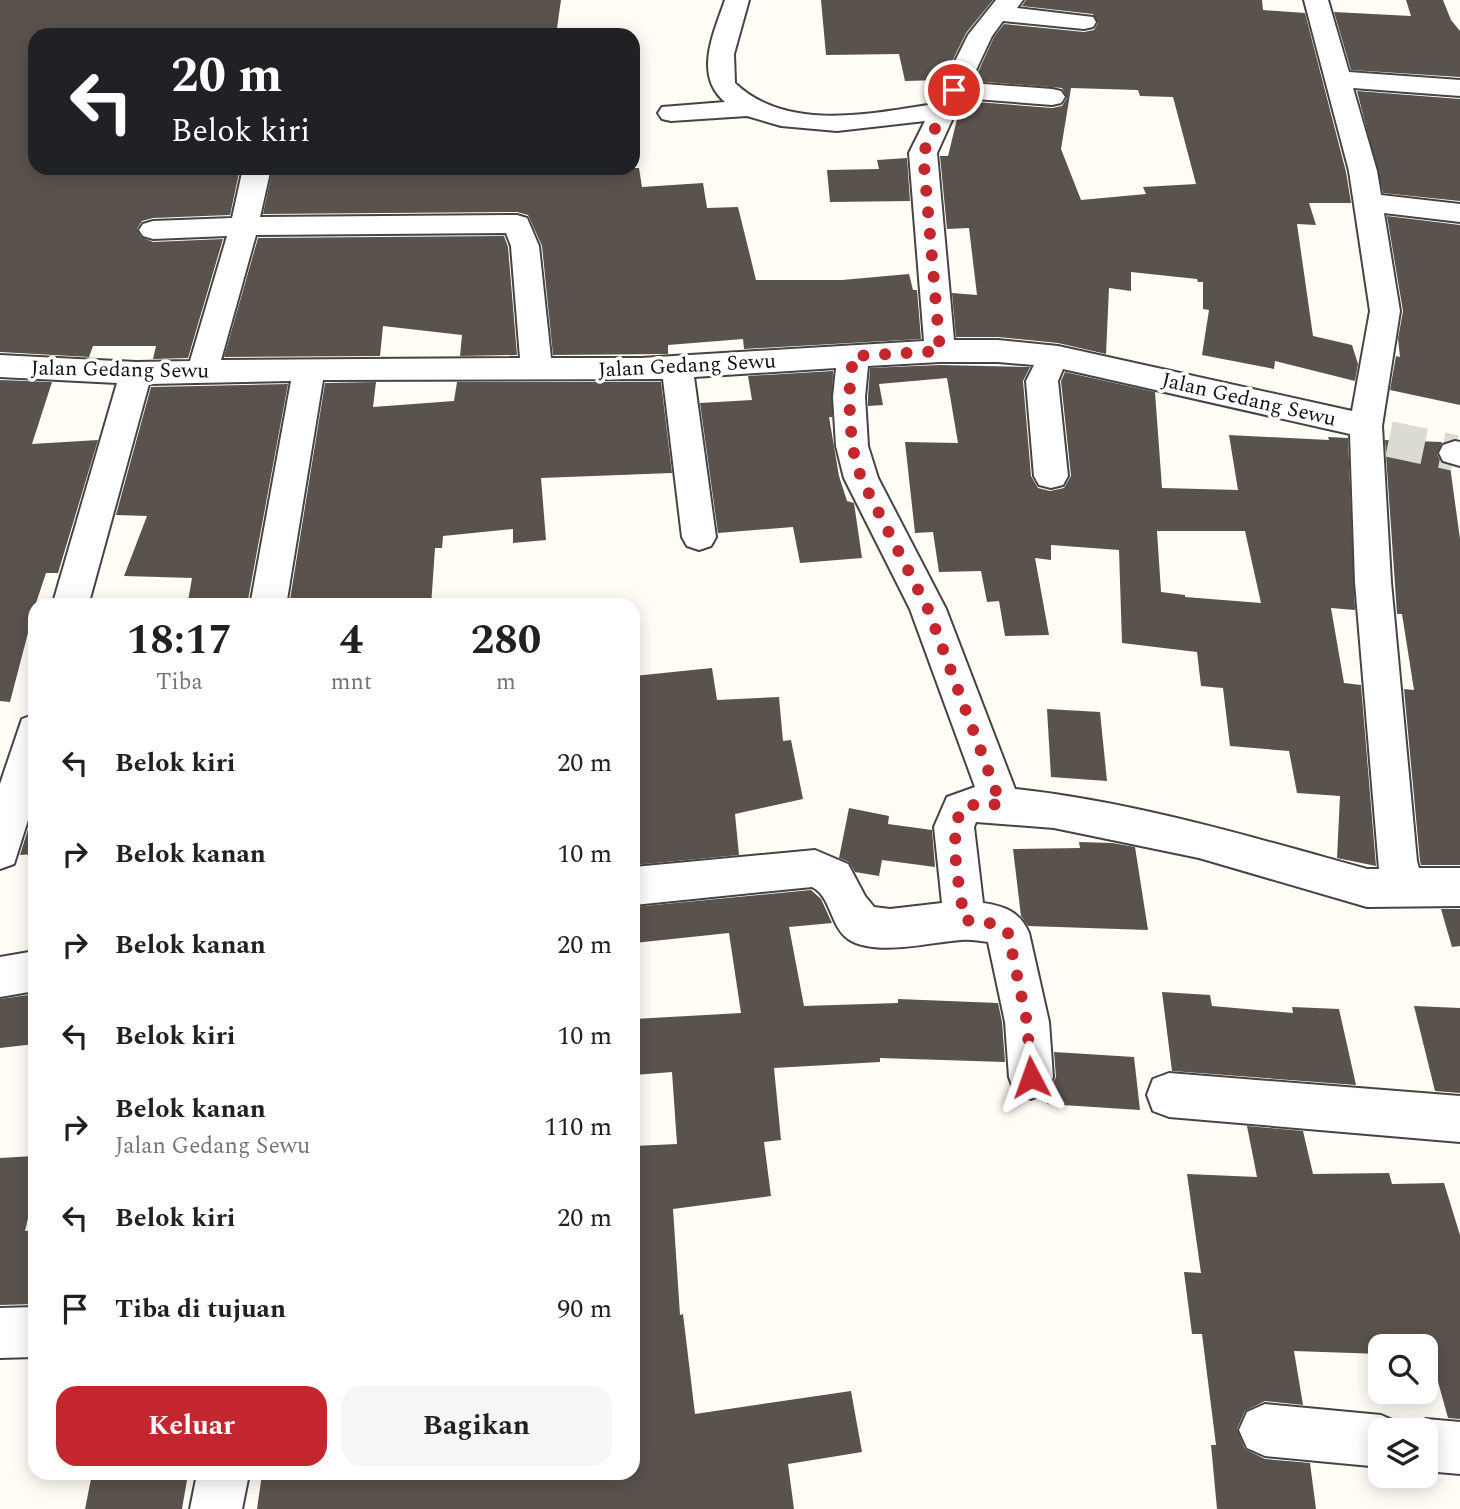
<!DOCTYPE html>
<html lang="id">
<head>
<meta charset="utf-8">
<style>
	:root { --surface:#fff; --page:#f6f6f6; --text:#202124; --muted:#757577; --accent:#c4262e }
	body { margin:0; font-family:Spectral,serif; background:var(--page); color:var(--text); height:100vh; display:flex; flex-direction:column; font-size:26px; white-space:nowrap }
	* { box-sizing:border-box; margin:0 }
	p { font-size:23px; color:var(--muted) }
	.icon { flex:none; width:38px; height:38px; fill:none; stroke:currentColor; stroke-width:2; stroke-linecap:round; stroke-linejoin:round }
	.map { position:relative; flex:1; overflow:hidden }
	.side { position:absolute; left:28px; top:598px; width:612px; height:882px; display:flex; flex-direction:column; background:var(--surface); border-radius:21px; box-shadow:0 4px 18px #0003 }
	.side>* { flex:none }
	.guide { position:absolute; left:28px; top:28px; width:612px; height:147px; border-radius:21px; box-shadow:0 4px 18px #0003; background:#202124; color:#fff; overflow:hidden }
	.fabs { position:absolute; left:1368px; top:1334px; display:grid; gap:14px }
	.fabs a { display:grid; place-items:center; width:70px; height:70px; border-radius:14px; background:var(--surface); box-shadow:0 4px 18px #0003; font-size:35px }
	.pin { position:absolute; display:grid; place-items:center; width:60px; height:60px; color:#fff; margin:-30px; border:4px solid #fff; border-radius:50%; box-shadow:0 2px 7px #0007 }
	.me { position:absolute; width:77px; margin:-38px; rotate:356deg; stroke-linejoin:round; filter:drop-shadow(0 0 5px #0008) }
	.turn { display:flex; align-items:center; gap:24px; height:147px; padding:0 28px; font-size:32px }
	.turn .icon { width:91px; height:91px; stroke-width:2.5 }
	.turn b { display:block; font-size:49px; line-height:60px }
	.eta { display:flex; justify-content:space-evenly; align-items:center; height:119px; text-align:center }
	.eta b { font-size:42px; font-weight:700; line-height:49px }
	.button { display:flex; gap:14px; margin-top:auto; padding:14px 28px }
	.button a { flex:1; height:80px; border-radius:21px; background:var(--accent); color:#fff; font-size:28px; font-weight:700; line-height:80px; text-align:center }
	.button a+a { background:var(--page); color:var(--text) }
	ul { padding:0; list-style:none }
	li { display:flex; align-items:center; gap:21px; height:91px; padding:0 28px }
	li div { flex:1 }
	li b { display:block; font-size:26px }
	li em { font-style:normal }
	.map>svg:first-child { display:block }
</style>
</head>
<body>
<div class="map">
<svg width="1460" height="1509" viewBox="0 0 1460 1509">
	<rect width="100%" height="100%" fill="#fffdf5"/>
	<!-- building -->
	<g fill="#5a524d" fill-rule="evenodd">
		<polygon points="0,0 561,0 556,35 35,35 35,168 240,168 230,215 153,218 142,221 137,229 141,237 153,242 223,239 188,358 153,359 156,346 93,346 89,357 0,352"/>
		<polygon points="821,0 993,0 966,33 943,80 905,81 899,54 826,55"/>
		<path d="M1026,0h236l1,10 42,3 41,159 5,31h-42l7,22 -19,-1 16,112 39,9 6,19 -3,17 -80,-20 -1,8 -72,-14 7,-45 -6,-1v-27h-5l-1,-3 -66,-7v19l-22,-3 -3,66 -48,-11 -60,-6h-42l-4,-44 25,2 -8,-67 -22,1 -7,-73h8l11,-45 5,-10 88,7 10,-2 5,-8 -5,-10 -88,-7 20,-44 10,-13 80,8 10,-2 4,-7 -5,-9 -71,-8zM1071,88l67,2 2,6 33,1 23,87 -53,3 3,7 -65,6 -20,-51z"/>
		<polygon points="1406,0 1443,0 1451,20 1460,31 1460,77 1351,70 1334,12 1411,16"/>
		<polygon points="1357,91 1460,99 1460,201 1383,193"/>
		<polygon points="907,158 910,201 830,202 827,170 879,169 877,160"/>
		<polygon points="273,168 639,168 642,187 703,183 707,208 738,207 756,280 842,280 909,274 913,290 917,290 921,339 744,349 743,339 668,345 668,354 553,355 542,246 528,215 517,212 263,214"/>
		<polygon points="1387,216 1460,225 1460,405 1390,390 1396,356 1400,357 1398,339 1403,311"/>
		<polygon points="504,236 508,247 517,355 460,356 462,335 383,326 380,356 224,357 258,238"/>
		<path d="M940,365l90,2 -7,14 8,95 7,12 12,3 14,-3 7,-12 -10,-95 4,-9 90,20 7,96 76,2 -9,-55 100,5 -1,-3 20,1 7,172 -24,-2 13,75 17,2 15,181 -39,-8 3,-62 -43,-3 -8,-42 -59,-5 -7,-58 -22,-2 -4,-34 -75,-9 -3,-93 -68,-5v15l-16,-2 14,77 -44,1 -6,-35 -12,1 -6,-31 -42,1 -6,-40 -18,1 -10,-91 53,1 -11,-65 -68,6 4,21 -15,1v-9l2,-29zM1157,531h88l16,72 -76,-6v-2l-24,-3z"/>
		<polygon points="833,371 832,417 829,417 839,476 847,501 854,503 862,558 800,563 793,527 718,533 700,403 752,400 748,376"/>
		<polygon points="0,380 52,382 32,444 98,440 58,573 46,573 35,606 10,702 0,701"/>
		<polygon points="376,382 373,407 454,401 457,382 661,382 672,473 541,478 546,540 513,543 513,529 443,536 442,548 435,548 431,606 289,606 325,383"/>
		<polygon points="288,384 248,600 188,601 192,578 124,576 147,516 116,515 151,387"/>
		<polygon points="1385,440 1442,442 1437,454 1441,462 1450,466 1460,539 1460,865 1421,865 1420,861 1404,689 1414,690 1402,614 1397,614"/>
		<polygon points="712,668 717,700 779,697 783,741 791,740 803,799 735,814 739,855 634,865 634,818 638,817 638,735 634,735 634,676"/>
		<polygon points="1047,709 1100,712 1107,781 1051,777"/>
		<polygon points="35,807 35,854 20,855"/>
		<polygon points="849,808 889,816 888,824 932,830 935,867 882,860 879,876 855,872 849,862 839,858"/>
		<polygon points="1079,842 1112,843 1135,847 1148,930 1028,926 1021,916 1013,849 1080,848"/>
		<polygon points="811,890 821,899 832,923 789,927 804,1006 898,1003 898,999 998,1003 1002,1022 1005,1062 880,1058 880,1062 774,1068 781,1140 764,1142 771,1196 673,1209 680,1315 683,1314 695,1414 851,1391 862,1452 788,1464 794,1509 257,1509 262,1474 634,1474 634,1231 636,1231 634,1146 677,1144 672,1072 634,1075 634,1019 741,1013 729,933 634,943 634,907"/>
		<polygon points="1441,909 1460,909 1460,946 1452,947"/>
		<polygon points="1162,992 1210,995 1212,1006 1293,1013 1292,1007 1339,1009 1356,1085 1172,1071"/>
		<polygon points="35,994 35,1044 0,1048 0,999"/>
		<polygon points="1414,1006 1460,1008 1460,1093 1435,1091"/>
		<polygon points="1054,1052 1134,1057 1140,1110 1047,1104 1047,1096 1056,1077"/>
		<polygon points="1247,1126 1303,1131 1313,1174 1389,1173 1392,1184 1444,1183 1460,1235 1460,1419 1448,1418 1431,1356 1426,1356 1426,1346 1381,1346 1381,1354 1294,1351 1303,1405 1265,1401 1245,1411 1237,1429 1245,1449 1265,1459 1310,1463 1316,1509 1217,1509 1211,1445 1216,1445 1202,1334 1192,1334 1184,1272 1201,1273 1187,1174 1257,1177"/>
		<polygon points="35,1156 35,1188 25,1231 35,1230 35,1304 0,1305 0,1158"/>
		<polygon points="92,1474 188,1474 182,1509 85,1509"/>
	</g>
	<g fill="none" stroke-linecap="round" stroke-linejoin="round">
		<!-- minor-tunnel -->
		<polyline stroke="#dbdad3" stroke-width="36" stroke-dasharray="36 18" stroke-linecap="butt" points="1389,439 1455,453"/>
		<!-- minor casing -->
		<g stroke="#444" stroke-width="4">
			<g id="minor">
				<path d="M725,0h24l-15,54 1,29c51,49 135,31 199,21l34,-69 28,-35h27l-6,8 76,9 3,5 -3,5 -9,2 -81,-8 -11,15 -22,47 82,6 9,2 4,6 -4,6 -9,2 -90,-7 -25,55 17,187h44l60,6 294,65 18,-100 -21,-140 -45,-171h24l21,72 111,8v16l-107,-8 24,83 4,24 79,9v18l-76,-9 16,98 -18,115 9,156 26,279 2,7h41v38l-93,1 -168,-49 -145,-30 -78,-6 -2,5 9,76c22,3 37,9 46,30l20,89 4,55 -6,16 -16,6 -16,-6 -6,-16 -4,-55 -17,-80c-9,-1 -18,-3 -27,-2 -30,2 -86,17 -113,-1 -18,-13 -17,-43 -36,-52l-178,18v-38l181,-17 33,14 17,32 9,11 16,2 52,-6 -8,-76 13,-30 28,-10 -65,-178 -66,-131 -8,-32 -3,-49 3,-29 -142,9 22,160 -5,9 -12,4 -12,-4 -5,-9 -19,-158 -340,1 -37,226h-36l41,-225 -142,3 -61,222h-36l65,-223 -117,-6v-22l136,7 54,-1 37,-125 -74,3 -10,-3 -4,-6 4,-6 10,-3 79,-3 11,-50h28l-11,49 257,-2 10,3 12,28 12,112h90l283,-17 -15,-188 16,-32 -88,10 -56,-5 -34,-10 -76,5 -9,-2 -4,-6 4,-6 63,-5c-32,-27 -11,-69 0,-102zM506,233l5,13 9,112 -299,2 35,-125zM940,362h58l36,3 -8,16 8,95 5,9 12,3 12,-3 5,-9 -10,-95 5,-12 287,65 5,148 24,287h-12c-116,-32 -232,-67 -352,-80l-69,-180 -68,-131 -10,-32 -3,-49 3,-31z"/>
				<polygon points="1455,441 1460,442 1460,466 1443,461 1439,453 1443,445"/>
				<polygon points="35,714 35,798 14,864 0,869 0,784 22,719"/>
				<polygon points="35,951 35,991 0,997 0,957"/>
				<polygon points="1169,1073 1460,1096 1460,1142 1169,1117 1153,1111 1147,1095 1153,1079"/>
				<polygon points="35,1307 35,1357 0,1358 0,1308"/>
				<polygon points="1265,1404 1381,1415 1399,1423 1402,1430 1381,1430 1381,1467 1265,1456 1247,1448 1239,1430 1247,1412"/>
				<polygon points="1426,1419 1460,1422 1460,1474 1426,1471 1426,1430 1407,1430"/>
				<polygon points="197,1474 249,1474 242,1509 190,1509"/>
			</g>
		</g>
		<!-- minor -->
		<use href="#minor" fill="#fff" fill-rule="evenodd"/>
	</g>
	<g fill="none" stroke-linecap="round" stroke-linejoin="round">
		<!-- route -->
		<path stroke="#c4262e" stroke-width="12" stroke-dasharray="0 21.6" d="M954,90l-31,63 17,198 -87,5 -4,41 3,49 9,32 67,131 73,196 -21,-2 -19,6c-13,33 -1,76 3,111l33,4 11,9 19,89 4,55"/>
	</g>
	<g text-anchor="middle" stroke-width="7" stroke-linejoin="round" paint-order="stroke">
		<!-- street labels -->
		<g font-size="21" fill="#111" stroke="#fff">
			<text transform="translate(687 365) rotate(-3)" y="7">Jalan Gedang Sewu</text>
			<text transform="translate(120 369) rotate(1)" y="7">Jalan Gedang Sewu</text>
			<text transform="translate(1249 399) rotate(13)" y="7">Jalan Gedang Sewu</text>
		</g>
	</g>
</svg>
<div class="fabs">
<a><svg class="icon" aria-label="search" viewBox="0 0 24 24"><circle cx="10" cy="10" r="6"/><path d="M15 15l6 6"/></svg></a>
<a><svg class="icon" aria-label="layers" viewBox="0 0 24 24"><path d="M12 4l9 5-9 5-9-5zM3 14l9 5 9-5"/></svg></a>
</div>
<div class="pin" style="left:954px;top:90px;background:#d93025"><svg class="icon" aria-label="arrive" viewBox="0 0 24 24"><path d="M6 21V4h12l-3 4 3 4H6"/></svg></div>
<svg class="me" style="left:1031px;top:1077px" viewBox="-20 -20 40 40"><path d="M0-17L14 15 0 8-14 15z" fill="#c4262e" stroke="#fff" stroke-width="4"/></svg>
<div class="guide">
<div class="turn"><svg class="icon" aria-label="left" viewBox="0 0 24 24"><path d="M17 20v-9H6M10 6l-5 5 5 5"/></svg><div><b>20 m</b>Belok kiri</div></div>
</div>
<section class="side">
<div class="eta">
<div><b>18:17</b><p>Tiba</p></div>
<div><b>4</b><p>mnt</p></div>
<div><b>280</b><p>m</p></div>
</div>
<ul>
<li><svg class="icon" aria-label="left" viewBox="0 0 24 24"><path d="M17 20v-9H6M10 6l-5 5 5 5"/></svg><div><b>Belok kiri</b></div><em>20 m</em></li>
<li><svg class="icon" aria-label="right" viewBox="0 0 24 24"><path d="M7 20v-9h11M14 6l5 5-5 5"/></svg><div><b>Belok kanan</b></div><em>10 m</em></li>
<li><svg class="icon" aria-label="right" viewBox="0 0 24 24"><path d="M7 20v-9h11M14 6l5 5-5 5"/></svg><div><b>Belok kanan</b></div><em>20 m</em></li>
<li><svg class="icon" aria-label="left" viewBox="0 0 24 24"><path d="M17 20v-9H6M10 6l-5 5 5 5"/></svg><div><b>Belok kiri</b></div><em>10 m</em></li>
<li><svg class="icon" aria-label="right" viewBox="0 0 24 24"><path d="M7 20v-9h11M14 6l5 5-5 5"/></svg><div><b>Belok kanan</b><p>Jalan Gedang Sewu</p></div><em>110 m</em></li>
<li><svg class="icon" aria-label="left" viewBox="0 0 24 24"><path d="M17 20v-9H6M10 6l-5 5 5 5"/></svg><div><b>Belok kiri</b></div><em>20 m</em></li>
<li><svg class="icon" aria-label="arrive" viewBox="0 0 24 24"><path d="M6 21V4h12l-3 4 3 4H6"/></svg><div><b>Tiba di tujuan</b></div><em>90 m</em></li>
</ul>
<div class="button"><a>Keluar</a><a>Bagikan</a></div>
</section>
</div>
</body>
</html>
